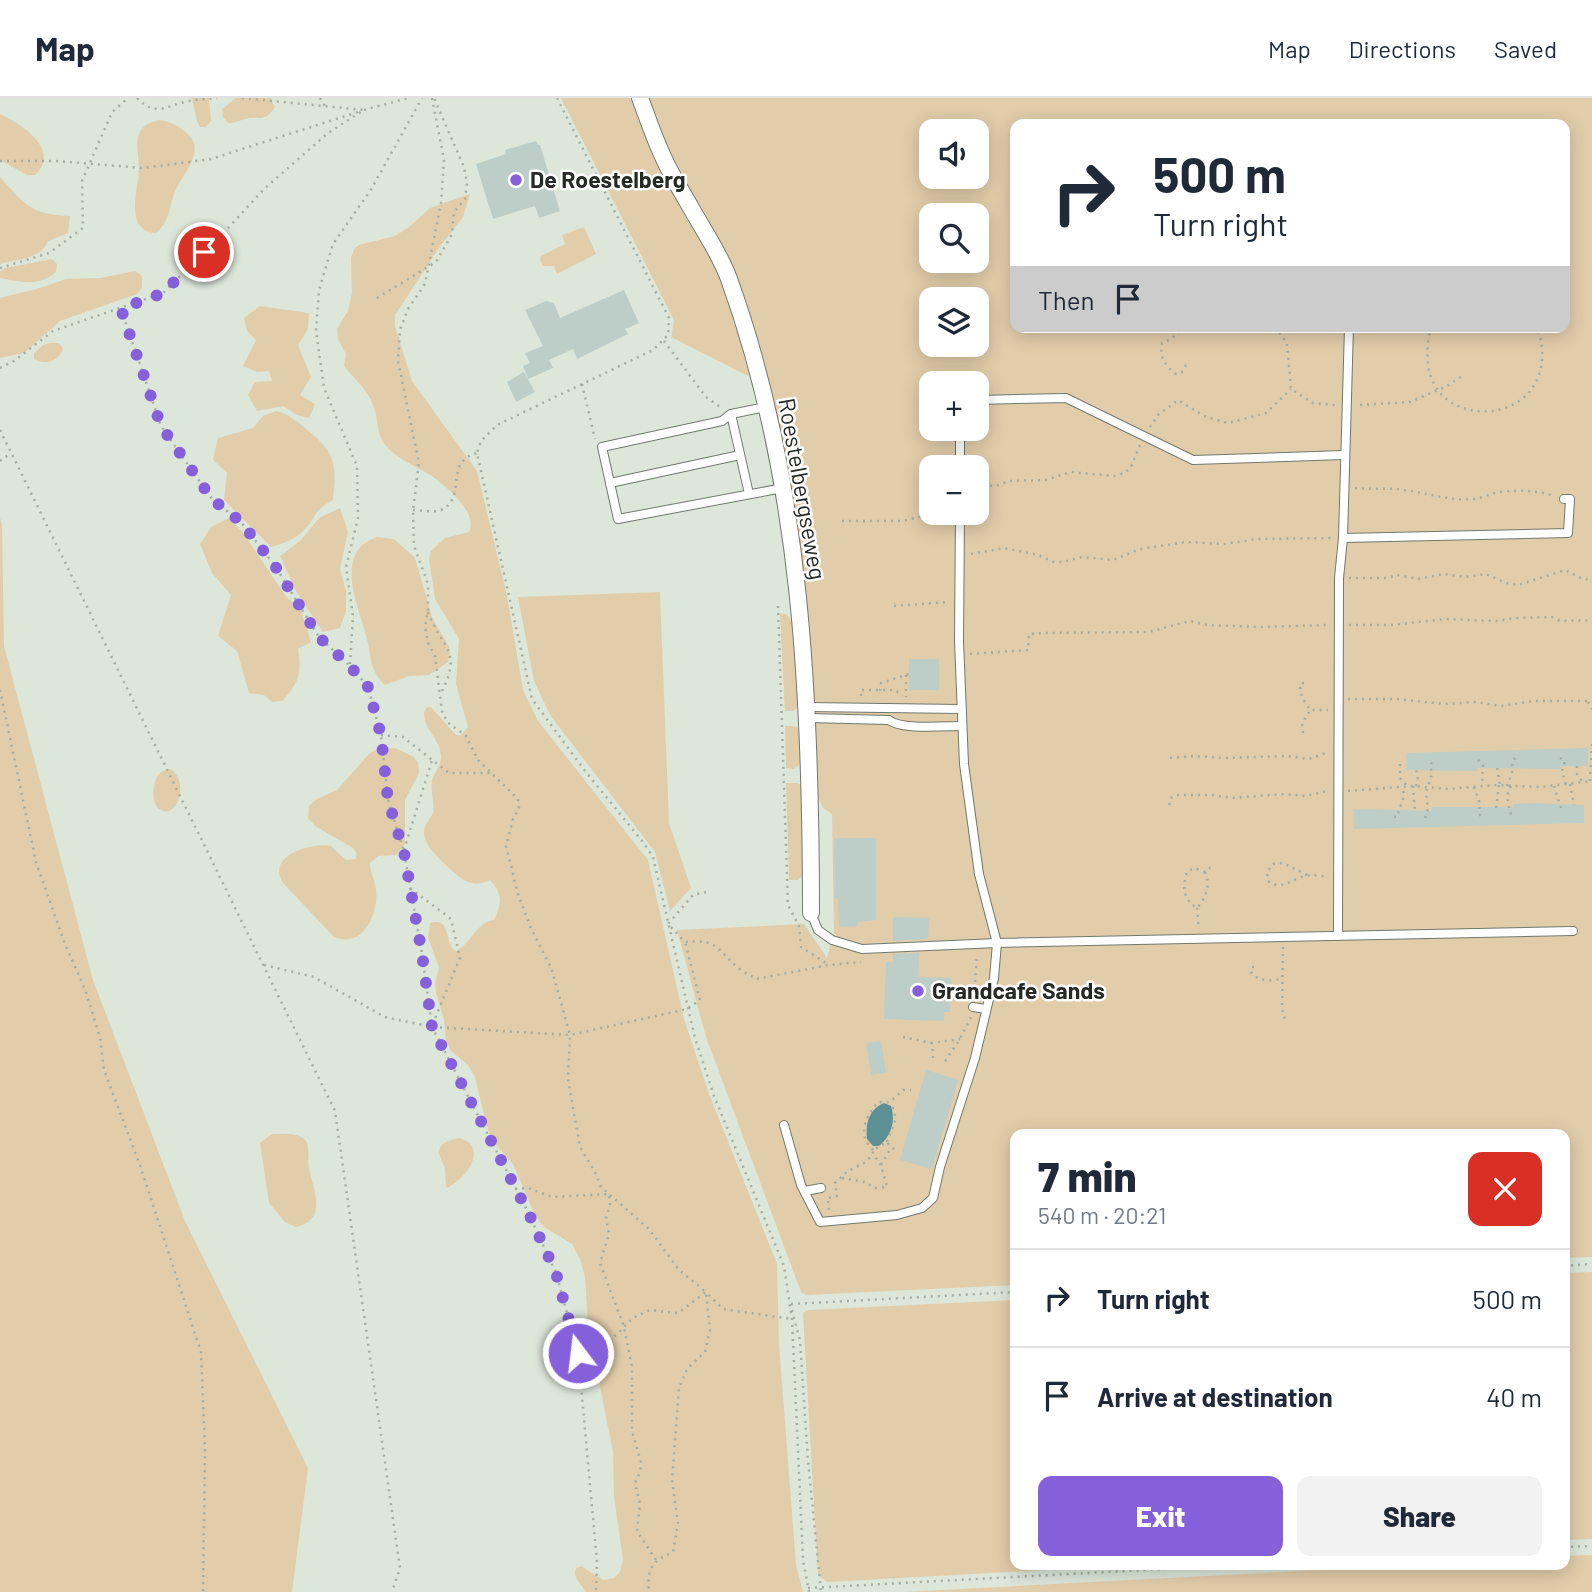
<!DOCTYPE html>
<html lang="en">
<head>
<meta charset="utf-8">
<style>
	:root { --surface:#fff; --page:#f2f2f3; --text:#1f2937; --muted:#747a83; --line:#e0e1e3; --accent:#8660db }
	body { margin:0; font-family:Barlow,sans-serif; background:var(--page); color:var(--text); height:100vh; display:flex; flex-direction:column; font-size:26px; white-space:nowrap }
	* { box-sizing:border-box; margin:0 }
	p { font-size:23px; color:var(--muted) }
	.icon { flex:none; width:38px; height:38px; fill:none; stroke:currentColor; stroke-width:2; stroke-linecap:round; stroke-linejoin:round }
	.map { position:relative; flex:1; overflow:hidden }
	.panel { position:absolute; left:1010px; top:1031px; width:560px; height:441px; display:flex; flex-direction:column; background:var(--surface); border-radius:14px; box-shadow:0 4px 18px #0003 }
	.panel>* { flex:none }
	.banner { position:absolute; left:1010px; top:21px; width:560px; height:214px; border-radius:14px; box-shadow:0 4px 18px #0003; background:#fff; color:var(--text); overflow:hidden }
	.tools { position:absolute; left:919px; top:21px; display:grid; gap:14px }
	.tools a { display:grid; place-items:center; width:70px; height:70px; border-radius:14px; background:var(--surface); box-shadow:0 4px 18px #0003; font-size:35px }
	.pin { position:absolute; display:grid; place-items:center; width:60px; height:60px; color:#fff; margin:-30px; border:4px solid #fff; border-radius:50%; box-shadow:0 2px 7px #0007 }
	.me { position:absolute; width:77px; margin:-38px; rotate:345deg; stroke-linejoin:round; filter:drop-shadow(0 0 5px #0008) }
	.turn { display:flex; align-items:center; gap:24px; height:147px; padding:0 28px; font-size:32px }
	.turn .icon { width:91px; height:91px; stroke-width:2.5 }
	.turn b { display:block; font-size:49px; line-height:60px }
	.then { display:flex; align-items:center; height:66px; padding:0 28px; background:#0003; gap:14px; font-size:26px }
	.round { display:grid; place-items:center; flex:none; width:74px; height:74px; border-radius:14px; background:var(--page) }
	.overview { display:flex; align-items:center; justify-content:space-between; height:119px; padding:0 28px }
	h1 { font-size:42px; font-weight:800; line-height:52px }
	.primary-button { display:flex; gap:14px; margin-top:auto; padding:14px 28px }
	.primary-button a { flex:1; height:80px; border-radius:14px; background:var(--accent); color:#fff; font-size:28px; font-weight:800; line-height:80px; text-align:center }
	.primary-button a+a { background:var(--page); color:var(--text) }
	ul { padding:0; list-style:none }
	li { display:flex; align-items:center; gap:21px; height:98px; padding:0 28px; border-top:2px solid var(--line) }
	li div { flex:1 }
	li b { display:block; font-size:26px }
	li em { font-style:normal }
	header { display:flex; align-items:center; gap:42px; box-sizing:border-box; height:98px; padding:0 35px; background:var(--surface); border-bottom:2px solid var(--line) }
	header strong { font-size:33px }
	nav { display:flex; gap:38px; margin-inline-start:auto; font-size:24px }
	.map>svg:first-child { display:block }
</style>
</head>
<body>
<header>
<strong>Map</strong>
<nav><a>Map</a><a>Directions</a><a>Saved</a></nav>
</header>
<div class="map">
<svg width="1592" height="1494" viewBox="0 0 1592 1494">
	<rect width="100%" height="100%" fill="#dce7da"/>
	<!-- green -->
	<g fill="#e2cdaa" fill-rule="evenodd">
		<polygon points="192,0 209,0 211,23 206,29 200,29 197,23"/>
		<path d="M236,0h34l5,9c-11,17 -16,8 -30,12 -7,2 -10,4 -17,4l-5,-6 -1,-8z"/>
		<polygon points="561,0 630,0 659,70 719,176 754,281 671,239 674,222"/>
		<path d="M645,0h947v1159l-27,1 -1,-124h-549v151l-209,10 -5,-3 -95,-255 -29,-107 127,-6 23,34 7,-26 -2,-118 -9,-6 -6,-15 -21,-259 -11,-83 -13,-56 -10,-34zM1015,26h549v203h-549zM931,33h45v46h-45zM931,117h45v46h-45zM931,201h45v46h-45zM931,285h45v46h-45zM931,369h45v46h-45z"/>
		<path d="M0,16c22,10 61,36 35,61h-8l-27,-15z"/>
		<path d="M159,22c13,2 20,6 29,14 19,18 -7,41 -14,60 -5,15 -5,28 -18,39 -33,-2 -17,-44 -17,-65 0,-11 -5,-28 2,-38 5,-7 11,-8 18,-10z"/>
		<path d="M0,79c26,28 29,37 70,39l-2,17 -20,8c-6,18 -31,18 -48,23z"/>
		<path d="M470,96l-7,23 -22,28 -46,70v11l17,55 65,90 30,125 16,94 15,31 110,139 36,159 25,75 68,170 2,80 17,221 7,27h-218c-3,-9 -13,-13 -9,-24l5,-2 22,14 11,-2 6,-6 3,-12 -9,-64 -1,-44 -25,-125 -3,-50 -5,-18 -8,-15 -28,-17 -9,-12 -22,-51 -20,-23 -6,-14 -12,-50 -7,-12 -17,-14 -5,-10 -2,-21 -8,-27 -1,-10 4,-15 -11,-31 2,-14c19,-6 16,14 22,25l4,3c16,-8 19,-28 38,-31 8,-17 9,-26 -4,-40 -12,6 -24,4 -34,-6 -11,-10 -37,-30 -31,-47 1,-5 6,-9 8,-14 2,-10 -3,-22 -1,-33 3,-9 9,-13 9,-24 -1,-18 -18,-27 -17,-44l3,-5h4l24,27 5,2 8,-9 -12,-43 3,-45 -24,-40 -6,-40 2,-8 14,-13 24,-6c10,-19 -24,-47 -39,-57 -9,-6 -19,-10 -28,-16 -33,-22 -18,-30 -31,-59 -6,-12 -18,-23 -27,-34l2,-12 -8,-15 -1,-10 11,-18 4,-18 -1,-35 3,-9 5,-4 36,-9 14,-9 21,-19z"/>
		<polygon points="584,129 596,156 557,176 554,168 543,168 540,162 541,158 565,146 562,137"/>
		<path d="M52,161l5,5 -1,8c-17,15 -35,10 -56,6v-7l6,-3z"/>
		<polygon points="135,173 142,178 142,190 137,196 60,223 24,255 0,260 0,200 37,191 66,181 100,180"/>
		<polygon points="260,208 309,215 308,231 298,247 311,279 300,297 315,306 309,320 297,317 283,308 257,313 248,297 255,284 272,283 269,273 257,274 243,268 256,242 247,233 244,220"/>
		<path d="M50,245h9l4,5c-3,13 -18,18 -29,11v-6l9,-8z"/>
		<path d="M276,313c13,3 19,9 29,17 30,24 32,34 28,72 -21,12 -14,13 -27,28 -9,11 -22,15 -35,19l-47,-47 3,-27 -14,-13 5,-22 35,-10 10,-12z"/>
		<polygon points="340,410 348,434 340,471 346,493 346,513 340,530 323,534 296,493 280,458 300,443 319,420"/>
		<polygon points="0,420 2,426 4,548 93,882 185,1123 308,1370 292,1494 0,1494"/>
		<path d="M229,420l15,16 43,64 13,9 11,35 -13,7c4,24 1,34 -16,52l-10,1 -8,-7 -15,-2 -12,-42 -19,-15 13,-41 -19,-22 -12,-29 11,-17z"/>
		<path d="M377,439l17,2 21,19 17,59 17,30 1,6 -2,9 -19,13 -20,1 -24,9c-17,-17 -13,-28 -19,-50 -7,-29 -34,-83 11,-98z"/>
		<polygon points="660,494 669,725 691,790 670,813 655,754 550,617 534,583 518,499"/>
		<polygon points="780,516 786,516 793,524 801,607 793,613 785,613"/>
		<polygon points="785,628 794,628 803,632 804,663 794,671 786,670"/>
		<path d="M395,650l19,9 4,6 1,10 -14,27v44l-9,11 -18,1 -8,7c0,9 5,17 6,26 3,25 -13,60 -42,48l-50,-53c-20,-27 26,-42 47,-38l15,14 10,-1v-6l-3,-5 -38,-22 -7,-8 1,-12 8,-7 20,-9 32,-36 8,-5z"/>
		<path d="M170,671c20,10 8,53 -11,40 -8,-6 -7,-29 1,-36 2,-2 7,-3 10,-4z"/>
		<polygon points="786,685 798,685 804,689 805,775 798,782 789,782"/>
		<path d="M272,1036c9,0 25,-2 32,5 7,6 3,20 5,28 3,22 21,52 -13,60l-11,-5 -16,-19 -9,-60z"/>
		<path d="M460,1040c30,9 5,43 -14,50l-1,-19 -7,-17c4,-11 12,-12 22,-14z"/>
		<polygon points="1592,1174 1592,1441 1565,1442 1565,1175"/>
		<polygon points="1015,1202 1015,1466 1139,1467 827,1484 818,1477 803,1215 808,1212"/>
		<polygon points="1592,1457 1592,1494 904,1494 1414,1467 1564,1466 1565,1458"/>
	</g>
	<!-- water -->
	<path fill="#5d9095" d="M884,1005l7,3c5,15 0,30 -12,40h-6l-6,-7c-2,-15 2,-30 17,-36z"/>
	<!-- building -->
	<g fill="#bccec7">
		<polygon points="536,43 538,47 540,47 560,113 539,120 535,108 493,121 476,66 506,56 505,52"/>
		<polygon points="624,192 639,225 625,231 628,236 577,261 573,251 549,262 553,270 528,281 523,268 530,265 525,255 543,248 525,212 546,203 554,205 560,220"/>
		<polygon points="524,274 535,294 516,304 507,284"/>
		<rect x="909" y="561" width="30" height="31"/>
		<polygon points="1588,650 1588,668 1560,668 1561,671 1478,670 1478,673 1407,672 1406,655"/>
		<polygon points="1530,705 1584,707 1584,725 1354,731 1354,711 1432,713 1432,709 1513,709 1513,706"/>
		<polygon points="834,740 876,740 876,822 857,824 857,828 839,829 838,801 835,801"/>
		<polygon points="893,819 929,820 928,841 893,843"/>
		<polygon points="919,855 918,879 951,880 950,914 944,914 944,923 884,921 886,864 893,864 893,856"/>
		<polygon points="881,943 886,975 871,977 866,945"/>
		<polygon points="926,972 958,982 932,1071 900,1062"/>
	</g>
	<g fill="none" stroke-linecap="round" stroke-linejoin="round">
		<!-- service casing -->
		<g stroke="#70796e" stroke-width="10">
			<g id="service">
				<polyline points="976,302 1066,300 1193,362 1344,357"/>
				<polyline points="766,309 731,316 722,323 602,349 618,421 783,390"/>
				<polyline points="731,316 749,396"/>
				<polyline points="960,369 960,331"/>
				<polyline points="610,385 740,357"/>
				<polyline points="1343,440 1568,435 1570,401 1564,401"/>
				<polyline points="807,609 961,611"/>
				<path d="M808,620l81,2c12,10 55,6 72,6"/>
				<polyline points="811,815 818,832 832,842 862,851 997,845 1573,833"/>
				<polyline points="1338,838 1339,480 1343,440 1349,229"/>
				<polyline points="973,909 986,911"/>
				<polyline points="784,1027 801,1087 820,1124 897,1117 922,1110 933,1100 940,1069 975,960 994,880 997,845 979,776 964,666 959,543 960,415"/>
				<polyline points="805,1093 821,1090"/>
			</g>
		</g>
		<!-- minor casing -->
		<g stroke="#70796e" stroke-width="18">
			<path id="minor" d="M640,0c7,18 13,37 21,54 8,20 20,38 30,56 13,23 29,46 38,71 73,202 82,421 82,634"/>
		</g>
		<!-- path -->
		<g stroke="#a4ada2" stroke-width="2.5" stroke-dasharray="2 5" stroke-linecap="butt">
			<path d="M137,0c19,20 30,7 52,3 9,-2 19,-2 28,-3"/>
			<polyline points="242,0 364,12"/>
			<polyline points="320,0 325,8"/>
			<path d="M432,0l12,62 -3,43 -16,81 -17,25 -8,21 -2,31 21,102 -6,47 1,36 14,38v27l-3,15 3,17 7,13 7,55 5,11 19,14 12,24 40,39 1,9 -6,11 -7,27 12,48 12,32 22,44 18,65 -2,44 12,68 14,23 7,17 48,42 30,41 27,22 4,38 -5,22 -18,17 -8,19 -7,93 6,42 -5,29c-22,10 -26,16 -24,40"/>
			<polyline points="557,0 669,220 668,237 653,252 497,327 481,343 477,355 532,601 585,673 643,744 653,759 695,940 714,998 784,1168 792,1221 803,1462 809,1494"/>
			<polyline points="364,12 408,0"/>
			<polyline points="0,63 56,63 143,70 211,61 358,14"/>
			<polyline points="0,170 49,155 83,130 82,83 112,14 128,0"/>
			<polyline points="377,200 436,164 452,136 454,114 465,101 467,85 464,69 434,0"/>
			<polyline points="121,211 161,328 212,401 241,424 275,468 319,539 350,568 368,589 381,637 388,702 404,754 422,856 432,929 528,1114 556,1175 578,1255 597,1464 596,1494"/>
			<path d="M1185,229l-14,12 -9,4c-3,14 3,23 14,31l6,-2 5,-9"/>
			<polyline points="1275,229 1287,245 1291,291 1313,305 1336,307"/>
			<polyline points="1423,229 1430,232"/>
			<path d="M1432,229c-5,10 -5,26 -4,37 7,65 110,63 114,-5 1,-12 -1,-22 -6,-32"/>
			<polyline points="664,243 706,299 720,309"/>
			<polyline points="0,270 14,263 53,233 163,195 219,140 264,91 328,35 364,12"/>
			<polyline points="582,286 595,341"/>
			<polyline points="1360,307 1410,304 1447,288 1465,276"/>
			<polyline points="1150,329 1158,317 1178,302 1204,318 1228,325 1266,315 1291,291"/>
			<polyline points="0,332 335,1013 400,1470 392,1494"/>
			<polyline points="0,363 11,355"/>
			<polyline points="976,387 996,388 1009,383 1046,382 1071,374 1115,378 1125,375 1131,369 1140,347"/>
			<path d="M1355,390c16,2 32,-1 49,2 25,3 43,11 70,9 9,-1 17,-6 26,-7 19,-2 36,-2 54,4"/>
			<path d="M413,412c8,0 21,3 28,0 27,-12 2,-48 36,-57"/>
			<polyline points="842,423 903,423 935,415"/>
			<polyline points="971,456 1004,450 1038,457 1054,464 1063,464 1082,459 1113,462 1140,451 1186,444 1225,446 1257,441 1332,440"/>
			<polyline points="1349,480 1387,480 1397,477 1418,481 1444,476 1465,479 1486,476 1506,485 1518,487 1565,472 1583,481 1592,482"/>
			<polyline points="778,508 788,807 799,828 801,849 829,867"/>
			<polyline points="894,508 949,504"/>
			<path d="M428,514c14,38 36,38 12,83"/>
			<polyline points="1349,527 1391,527 1445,521 1496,523 1514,520 1552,519 1560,523 1592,522"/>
			<polyline points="970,556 1028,552 1029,536 1045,535 1149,534 1190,523 1207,527 1259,529 1328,527"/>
			<polyline points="350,566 353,518 346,469 358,420 357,368 324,290 316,233 319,192 333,146 372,90 422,0"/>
			<polyline points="906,577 906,599"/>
			<path d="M1304,585h-3c-3,11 4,18 9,27h18"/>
			<polyline points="0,592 36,764 65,846 85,891 100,939 104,972 141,1070 201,1254 205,1352 203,1494"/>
			<polyline points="880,593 881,585 909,576"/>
			<polyline points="861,598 861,592 895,592 902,598"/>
			<polyline points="1348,601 1396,601 1445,606 1475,604 1502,608 1534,603 1592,603"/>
			<polyline points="1588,604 1592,611"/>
			<polyline points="1303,635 1302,626 1310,612"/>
			<polyline points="381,637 403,639 449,675 490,675"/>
			<polyline points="1170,660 1194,658 1224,660 1287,658 1309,661 1326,655"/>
			<polyline points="1560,660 1565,663 1562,673 1566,686"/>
			<polyline points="1478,662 1483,667 1482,687"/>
			<polyline points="1400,666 1400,680 1408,689"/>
			<polyline points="1577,668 1577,676 1582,683"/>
			<polyline points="1497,670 1500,687"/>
			<polyline points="1590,683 1592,646"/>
			<polyline points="1570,686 1574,707"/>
			<polyline points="1413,688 1415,713"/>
			<polyline points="1416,688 1418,679 1416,672"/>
			<polyline points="1507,688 1512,675 1513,662 1516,660"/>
			<polyline points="1511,688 1507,698 1510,715 1514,716"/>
			<polyline points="1554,688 1561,710 1558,714"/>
			<polyline points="1474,689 1479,703 1480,717 1477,718"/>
			<polyline points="1348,693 1413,688 1448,691 1496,687 1540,689 1592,683"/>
			<polyline points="1169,707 1172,699 1176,697 1213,697 1232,700 1284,696 1305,698 1327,693"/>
			<polyline points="1496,710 1499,687"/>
			<polyline points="1394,719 1397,719 1404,698 1403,691"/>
			<polyline points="1425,720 1428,711 1426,694 1432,676 1430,667 1434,662"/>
			<polyline points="404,752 432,662"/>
			<path d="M1205,774c6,13 1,26 -8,36 -14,-8 -15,-22 -10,-36l7,-4 11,4 9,-8"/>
			<path d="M1307,777l-24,-12 -10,1 -6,8 1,9c13,10 24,-2 37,-5 7,-2 16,0 23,1"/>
			<polyline points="410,790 451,821 460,860 432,928"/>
			<path d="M706,794l-13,3 -25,29 17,18c32,-3 31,6 52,25 6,5 13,8 19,12l73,-14 32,-3"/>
			<polyline points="1197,810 1199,831"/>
			<polyline points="1283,849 1282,910 1285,922"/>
			<polyline points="264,867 314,879 385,919 432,929 570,937 687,911 700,902 685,844"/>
			<path d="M1254,869h-2l-1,5c7,10 20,9 31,7"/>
			<polyline points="974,898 977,856"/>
			<polyline points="903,939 932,945"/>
			<polyline points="933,960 932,945 960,941"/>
			<polyline points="945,963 960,941 971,919"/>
			<polyline points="887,1044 896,1020 891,1005"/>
			<path d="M873,1052c-16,-15 -8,-33 5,-48h12l13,-12h8"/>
			<polyline points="881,1067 873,1056 873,1052 887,1044 891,1050"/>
			<polyline points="842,1080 865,1084 875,1090 887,1089 881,1067 891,1050 896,1051"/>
			<polyline points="515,1091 528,1090 552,1099 609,1096 610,1108 606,1119 609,1136 600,1165 624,1229 632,1269 632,1333 641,1364 640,1374 635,1385 640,1406 637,1433 656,1462"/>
			<polyline points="829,1100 837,1098 835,1085 848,1073 866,1064 873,1056"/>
			<polyline points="828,1103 829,1112"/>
			<polyline points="1564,1168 1592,1166"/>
			<polyline points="791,1206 1015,1194"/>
			<polyline points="792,1212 800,1243 808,1363 821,1494"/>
			<polyline points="578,1255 597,1240 614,1239 633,1220 650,1212 678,1215 706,1194 723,1211 792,1221"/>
			<polyline points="1564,1449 1592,1448"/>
			<polyline points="808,1490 1257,1466"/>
		</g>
		<!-- service -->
		<use href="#service" stroke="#fff" stroke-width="8"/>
		<!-- minor -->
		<use href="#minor" stroke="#fff" stroke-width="16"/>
	</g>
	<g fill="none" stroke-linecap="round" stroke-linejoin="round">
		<!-- route -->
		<polyline stroke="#8660db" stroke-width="12" stroke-dasharray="0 21.6" points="204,154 163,195 121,211 161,328 212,401 241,424 275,468 319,539 350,568 368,589 381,637 388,702 404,754 422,856 432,929 528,1114 556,1175 578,1255"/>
	</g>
	<!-- markers -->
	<g fill="#8660db" stroke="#fff" stroke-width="2.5">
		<circle cx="516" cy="82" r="7"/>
		<circle cx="918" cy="893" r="7"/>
	</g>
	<g text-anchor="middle" stroke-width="5" stroke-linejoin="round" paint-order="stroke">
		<!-- poi labels -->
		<g font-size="23" font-weight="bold" fill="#262a26" stroke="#fff" text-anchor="start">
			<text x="530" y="90">De Roestelberg</text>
			<text x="932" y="901">Grandcafe Sands</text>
		</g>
		<!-- street labels -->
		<g font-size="23" fill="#262a26" stroke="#fff">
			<text transform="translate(802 391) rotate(80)" y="8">Roestelbergseweg</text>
		</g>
	</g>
</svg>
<div class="tools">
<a><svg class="icon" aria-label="sound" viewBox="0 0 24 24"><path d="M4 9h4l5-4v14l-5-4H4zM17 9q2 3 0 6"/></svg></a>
<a><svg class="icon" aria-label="search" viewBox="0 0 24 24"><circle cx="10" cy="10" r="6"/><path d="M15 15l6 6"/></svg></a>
<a><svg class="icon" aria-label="layers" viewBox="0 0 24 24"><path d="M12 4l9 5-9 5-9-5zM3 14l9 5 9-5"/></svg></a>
<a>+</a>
<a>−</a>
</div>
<div class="pin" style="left:204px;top:154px;background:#d93025"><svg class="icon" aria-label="arrive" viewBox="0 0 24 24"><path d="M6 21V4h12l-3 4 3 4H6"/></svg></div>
<svg class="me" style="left:578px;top:1255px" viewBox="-20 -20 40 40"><circle r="17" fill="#8660db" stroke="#fff" stroke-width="3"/><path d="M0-11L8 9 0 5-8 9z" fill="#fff"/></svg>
<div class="banner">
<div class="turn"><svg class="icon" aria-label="right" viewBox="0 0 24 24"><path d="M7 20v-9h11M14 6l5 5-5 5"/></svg><div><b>500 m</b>Turn right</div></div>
<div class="then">Then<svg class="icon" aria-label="arrive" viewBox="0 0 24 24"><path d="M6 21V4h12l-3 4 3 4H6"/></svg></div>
</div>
<section class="panel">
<div class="overview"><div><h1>7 min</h1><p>540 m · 20:21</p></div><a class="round" style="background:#d93025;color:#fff"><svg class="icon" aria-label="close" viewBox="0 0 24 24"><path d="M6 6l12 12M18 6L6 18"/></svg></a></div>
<ul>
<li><svg class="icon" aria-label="right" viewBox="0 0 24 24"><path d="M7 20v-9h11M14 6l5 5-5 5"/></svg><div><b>Turn right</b></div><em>500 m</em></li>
<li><svg class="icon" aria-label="arrive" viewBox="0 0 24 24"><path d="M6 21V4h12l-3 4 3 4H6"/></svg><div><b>Arrive at destination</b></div><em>40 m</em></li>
</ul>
<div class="primary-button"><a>Exit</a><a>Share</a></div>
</section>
</div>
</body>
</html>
